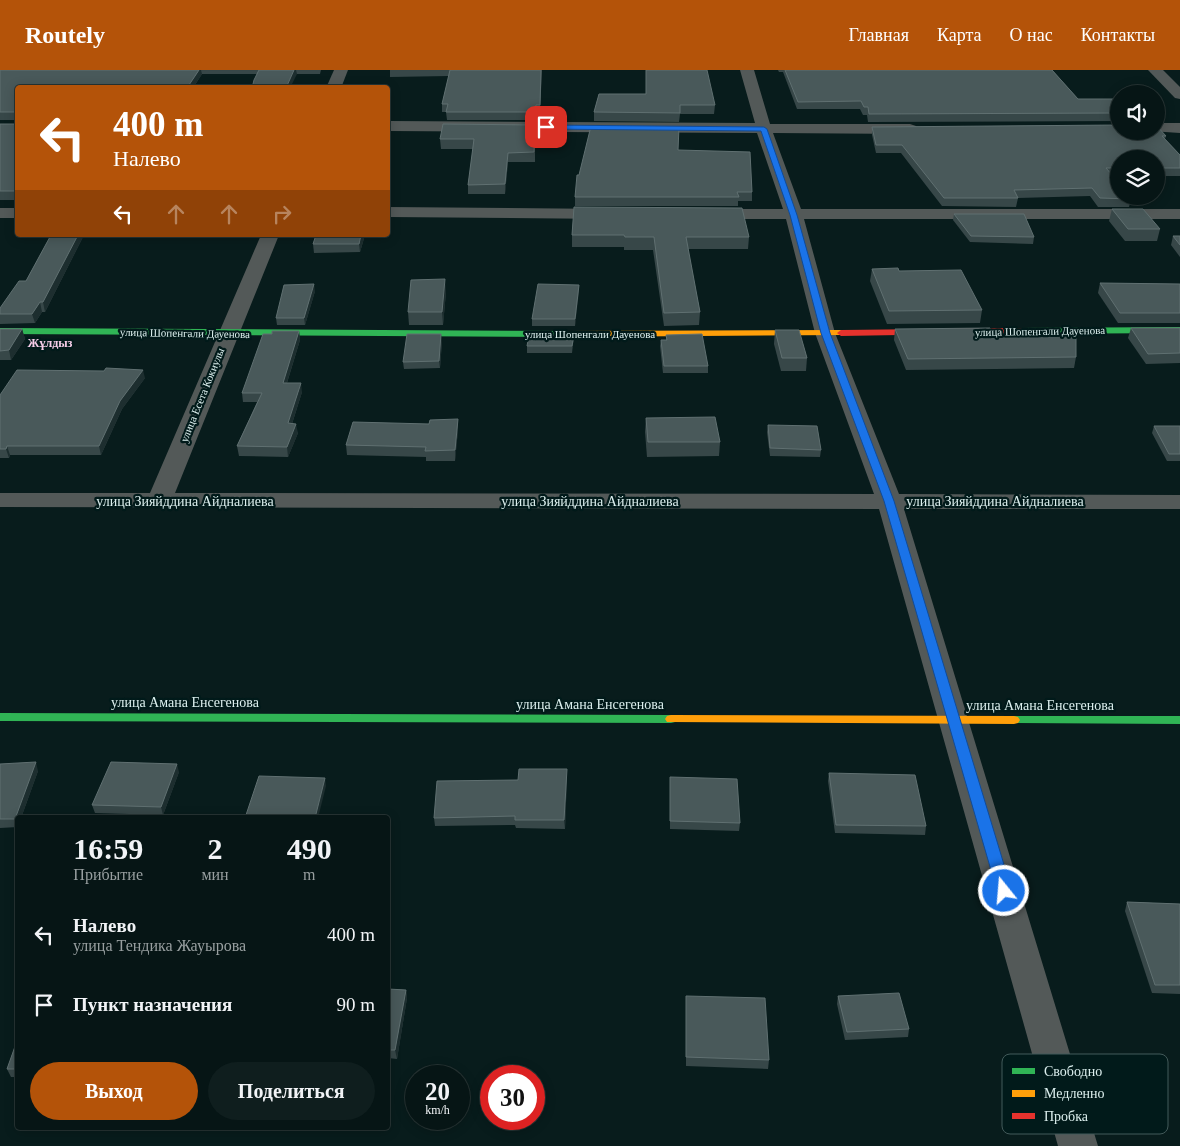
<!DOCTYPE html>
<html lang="ru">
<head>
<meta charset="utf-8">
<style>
	:root { --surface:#061515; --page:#0f1e1e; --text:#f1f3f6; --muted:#989fa0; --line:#273434; --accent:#b45309 }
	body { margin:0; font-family:"Times New Roman",serif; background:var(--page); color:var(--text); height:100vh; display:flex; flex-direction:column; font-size:19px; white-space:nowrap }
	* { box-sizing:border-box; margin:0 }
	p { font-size:16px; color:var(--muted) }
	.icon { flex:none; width:28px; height:28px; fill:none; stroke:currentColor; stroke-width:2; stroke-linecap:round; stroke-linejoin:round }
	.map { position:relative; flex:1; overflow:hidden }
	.sheet { position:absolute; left:15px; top:745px; width:375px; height:315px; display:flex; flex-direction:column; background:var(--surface); border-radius:5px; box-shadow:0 2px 12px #0003,0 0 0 1px var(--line) }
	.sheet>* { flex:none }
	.hud { position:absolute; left:15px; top:15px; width:375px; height:152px; border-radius:5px; box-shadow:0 2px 12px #0003,0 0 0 1px var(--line); background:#b45309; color:#fff; overflow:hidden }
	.buttons { position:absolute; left:1110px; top:15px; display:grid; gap:10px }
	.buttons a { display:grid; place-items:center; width:55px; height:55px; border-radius:50%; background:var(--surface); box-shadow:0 2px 12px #0003,0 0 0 1px var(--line); font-size:25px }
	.speed { position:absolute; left:405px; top:995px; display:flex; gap:10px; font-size:25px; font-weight:700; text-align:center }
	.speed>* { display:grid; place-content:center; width:65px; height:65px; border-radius:50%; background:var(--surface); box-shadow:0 2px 12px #0003,0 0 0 1px var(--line); line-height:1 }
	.speed small { font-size:12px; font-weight:400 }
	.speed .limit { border:8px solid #d22; background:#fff; color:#111 }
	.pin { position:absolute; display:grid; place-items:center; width:42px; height:42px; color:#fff; margin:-21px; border-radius:10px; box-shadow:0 2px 8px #0006 }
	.me { position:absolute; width:55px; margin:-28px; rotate:343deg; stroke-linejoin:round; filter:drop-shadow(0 0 4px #0008) }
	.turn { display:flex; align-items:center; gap:18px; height:105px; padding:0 15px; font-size:22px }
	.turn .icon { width:65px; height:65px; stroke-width:2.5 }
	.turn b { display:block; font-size:35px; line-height:42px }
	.lanes { display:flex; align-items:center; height:48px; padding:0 15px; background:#0003; justify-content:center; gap:25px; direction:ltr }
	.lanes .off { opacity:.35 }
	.eta { display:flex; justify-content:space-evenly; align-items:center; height:85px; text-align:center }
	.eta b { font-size:30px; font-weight:700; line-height:35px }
	.primary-button { display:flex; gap:10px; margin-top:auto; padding:10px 15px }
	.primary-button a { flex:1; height:58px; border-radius:30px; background:var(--accent); color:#fff; font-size:20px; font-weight:700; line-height:58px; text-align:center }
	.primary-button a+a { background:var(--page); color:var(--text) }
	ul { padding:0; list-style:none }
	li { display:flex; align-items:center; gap:15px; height:70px; padding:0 15px }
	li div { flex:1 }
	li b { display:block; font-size:19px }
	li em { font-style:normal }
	header { display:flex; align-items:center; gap:30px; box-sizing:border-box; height:70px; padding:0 25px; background:var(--accent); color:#fff }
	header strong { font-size:24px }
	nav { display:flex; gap:28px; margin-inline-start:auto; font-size:18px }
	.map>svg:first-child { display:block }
</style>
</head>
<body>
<header>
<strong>Routely</strong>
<nav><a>Главная</a><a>Карта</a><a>О нас</a><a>Контакты</a></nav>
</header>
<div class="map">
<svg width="1180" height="1076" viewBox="0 0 1180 1076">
	<rect width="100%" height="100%" fill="#081c1c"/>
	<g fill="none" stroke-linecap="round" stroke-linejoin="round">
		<!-- street -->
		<g fill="#535958" fill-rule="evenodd">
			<polygon points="334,0 348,0 341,18 326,18"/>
			<polygon points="740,0 754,0 770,54 910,54 916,56 918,59 916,62 910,64 773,63 801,139 1180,139 1180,149 804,149 835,263 899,424 1180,425 1180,439 904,439 1098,1076 1058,1076 879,439 0,437 0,423 150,423 261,165 279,165 175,423 874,424 815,263 786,149 706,149 700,148 697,144 700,140 706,139 783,139 757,63 388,61 388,51 755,53"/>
			<polygon points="1148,0 1163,0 1180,17 1180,29 1175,28"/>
			<polygon points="1156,53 1180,53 1180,63 1150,61 1156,61"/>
			<polygon points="388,137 611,139 617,140 620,144 617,148 611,149 388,147"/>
			<rect x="0" y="138" width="18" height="10"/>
		</g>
		<!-- fast -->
		<g fill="#30b455" fill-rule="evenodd">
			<polygon points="1180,257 1180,263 1021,264 1017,261 1021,258"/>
			<polygon points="0,258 568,261 572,264 568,267 0,264"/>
			<polygon points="0,643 671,645 675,646 677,649 675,652 671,653 0,651"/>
			<polygon points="1014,646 1180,646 1180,654 1010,653 1008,650 1010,647"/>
		</g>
		<!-- slow -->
		<g fill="#ff9f0a" fill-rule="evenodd">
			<polygon points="841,260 844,261 844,265 568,267 564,264 568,261"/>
			<polygon points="671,645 1014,646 1018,647 1020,650 1018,653 1014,654 667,652 665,649 667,646"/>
		</g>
		<!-- jam -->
		<polygon fill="#e5322d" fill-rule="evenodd" points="1021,258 1024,259 1024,263 841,266 837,263 841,260"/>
	</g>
	<!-- wall -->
	<g fill="#374748">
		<polygon points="0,0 321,0 320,4 202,4 193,18 18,18 18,130 0,130 0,54 17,54 17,50 0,50"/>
		<polygon points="390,0 542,0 540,43 536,43 536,50 447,50 446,42 442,42 442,34 449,6 390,7"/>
		<polygon points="778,0 1052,0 1078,29 1119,29 1119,51 868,52 867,45 863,45 860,39 797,39 783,2 779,2"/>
		<polygon points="599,24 715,35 714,44 680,44 679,52 594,51 594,42"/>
		<polygon points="872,57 1166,66 1165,69 1180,85 1180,106 1156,106 1156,89 1119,89 1119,106 1113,106 1131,129 1129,137 1098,137 1090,126 1018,128 1016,137 942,136 901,83 876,83 872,65"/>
		<polygon points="535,64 535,92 508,92 505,124 468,124 468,115 473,79 441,79 440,69"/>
		<polygon points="678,80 752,122 752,131 738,131 738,136 575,136 575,127 579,105"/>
		<polygon points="574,137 749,167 748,179 688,179 700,242 699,255 664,256 653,180 624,180 624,177 572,177 572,165"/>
		<polygon points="1112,139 1160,159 1157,171 1125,171 1109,151"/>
		<polygon points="954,144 1034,167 1033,174 970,172 953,150"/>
		<polygon points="23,165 84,165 45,242 42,242 35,253 0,254 0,238 26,211 51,165 23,166"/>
		<polygon points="316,165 365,165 360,182 314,183 313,174"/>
		<polygon points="1173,166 1180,166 1180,187 1171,175"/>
		<polygon points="872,199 899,201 982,240 980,253 887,254 870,211"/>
		<polygon points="1100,213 1180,214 1180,253 1118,253 1098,223"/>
		<polygon points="579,215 575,256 532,256 532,249"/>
		<polygon points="315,221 305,255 277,255 276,248"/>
		<polygon points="446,222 443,255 409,255 408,242"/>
		<polygon points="1131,258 1180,258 1180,293 1146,294 1128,268"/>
		<polygon points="0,259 22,259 25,269 11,290 0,290"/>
		<polygon points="895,259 993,264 1076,287 1074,298 906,300 894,270"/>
		<polygon points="775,260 807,288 806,301 781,301 774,274"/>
		<polygon points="299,261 300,270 287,313 302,322 292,354 298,363 288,387 239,386 237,376 257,332 243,332 242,323 272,264"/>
		<polygon points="574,265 572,283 527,283 527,276"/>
		<polygon points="666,265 708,296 708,303 663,303 660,276 661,270 666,270"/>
		<polygon points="442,271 440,298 404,299 403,292"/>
		<polygon points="145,308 122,339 101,385 10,385 9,388 0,388 0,325"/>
		<polygon points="646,348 720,372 719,386 647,387 645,362"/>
		<polygon points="458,349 458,360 455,391 426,391 426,387 347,385 346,375 429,354"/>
		<polygon points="768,355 821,380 820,387 770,386 767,362"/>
		<polygon points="1154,356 1180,356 1180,391 1167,391 1152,363"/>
		<polygon points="0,694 38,701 21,748 18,748 18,757 0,758"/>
		<polygon points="179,702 163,745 95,743 92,735"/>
		<polygon points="829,703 926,756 925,765 835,763 828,711"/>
		<polygon points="567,707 565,759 516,758 515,755 435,756 434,748 518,710"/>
		<polygon points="670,707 740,753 739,761 670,759"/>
		<polygon points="1127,832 1180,834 1180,924 1152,923 1125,841"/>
		<polygon points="388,919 406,920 407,928 397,989 388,988"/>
		<polygon points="686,926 769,990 768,999 686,996"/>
		<polygon points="838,926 909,959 908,967 845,970 837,934"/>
		<polygon points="18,968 18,1007 11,1007 7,999"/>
	</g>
	<!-- shaded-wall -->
	<g fill="#1d2e2f">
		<polygon points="199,0 201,0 202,4 193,18 187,18"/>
		<polygon points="294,0 296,0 297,4 290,18 286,18"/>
		<polygon points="389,19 390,26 388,34 388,24"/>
		<polygon points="508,83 508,92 505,124 505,114"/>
		<polygon points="78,165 84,165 45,242 43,232"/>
		<polygon points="361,165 365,165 360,182 359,174"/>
		<polygon points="445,209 446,222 443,255 442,242"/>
		<polygon points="314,214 315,221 305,255 304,248"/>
		<polygon points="579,215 579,222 575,256 575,249"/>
		<polygon points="40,232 42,242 35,253 32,244"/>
		<polygon points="22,259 25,269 11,290 9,280"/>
		<polygon points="299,261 300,270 284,322 283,313"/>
		<polygon points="441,264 442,271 440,298 439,291"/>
		<polygon points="143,300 145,308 122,339 101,385 99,376 120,331"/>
		<polygon points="301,313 302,322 289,363 288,353"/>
		<polygon points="458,349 458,360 455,391 455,380"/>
		<polygon points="296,354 298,363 288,387 287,377"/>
		<polygon points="7,376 10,385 9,388 6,379"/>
		<polygon points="36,692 38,701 21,748 18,748 18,756 15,749"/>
		<polygon points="177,694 179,702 163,745 161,737"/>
		<polygon points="567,699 567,707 565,759 564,750"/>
		<polygon points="325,708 326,716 318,748 315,748"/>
		<polygon points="406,920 407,928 397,989 395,980"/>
	</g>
	<!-- building -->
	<g fill="#49595a" stroke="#607071">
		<polygon points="0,0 199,0 187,18 18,18 18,42 0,42"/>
		<polygon points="259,0 294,0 286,18 252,18 254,10"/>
		<polygon points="450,0 541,0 540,35 536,35 535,42 446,42 448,34 442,34"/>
		<polygon points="646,0 707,0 715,35 680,35 680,43 594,42 599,24 646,24"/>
		<polygon points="785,0 1052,0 1078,29 1119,29 1119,43 869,44 868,37 864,37 861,31 798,32"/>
		<polygon points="18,42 18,121 0,121 0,54 17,54"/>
		<polygon points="443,54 535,55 534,82 508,83 505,114 468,115 474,69 440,69"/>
		<polygon points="1119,55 1119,61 1156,61 1156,55 1166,66 1162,66 1180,85 1180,98 1156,98 1156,89 1119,89 1119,98 1106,98 1119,113 1119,126 1129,126 1131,129 1100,128 1092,118 1014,120 1018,128 944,128 902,75 876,75 872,57"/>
		<polygon points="591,56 679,57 678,80 750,82 752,122 737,122 739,127 575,127 577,105 579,105"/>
		<polygon points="574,137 742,138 749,167 686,167 700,242 664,243 654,167 625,167 624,165 572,165"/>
		<polygon points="1112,139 1143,139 1160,159 1128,159"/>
		<polygon points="954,144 1024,144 1034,167 971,166"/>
		<polygon points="51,165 78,165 43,232 40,232 32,244 0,244 0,238 19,211 26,211"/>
		<polygon points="316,165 361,165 359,174 313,174"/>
		<polygon points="1173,166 1180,166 1180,175"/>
		<polygon points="898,198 899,201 961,200 982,240 889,241 872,199"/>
		<polygon points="445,209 442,242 408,242 411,210"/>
		<polygon points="1100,213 1180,214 1180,243 1120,243"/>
		<polygon points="314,214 304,248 276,248 284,215"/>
		<polygon points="538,214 579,215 575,249 532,249"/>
		<polygon points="990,258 993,264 1076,266 1076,287 908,289 895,259"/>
		<polygon points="1131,258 1180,258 1180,283 1148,284"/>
		<polygon points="0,259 22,259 9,280 0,281"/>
		<polygon points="775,260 799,260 807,288 782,288"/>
		<polygon points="272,261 299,261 283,313 301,313 288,353 296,354 287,377 237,376 262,323 242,323 263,264 272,264"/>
		<polygon points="407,264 441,264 439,291 403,292"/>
		<polygon points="702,264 708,296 664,296 661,270 667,270 666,265"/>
		<polygon points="529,265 574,265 572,276 527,276"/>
		<polygon points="106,298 143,300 120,331 99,376 7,376 6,379 0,379 0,325 17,300 104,301"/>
		<polygon points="715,347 720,372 648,372 646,348"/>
		<polygon points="458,349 455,380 425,381 426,377 346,375 353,352 429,354 430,350"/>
		<polygon points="768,355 817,356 821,380 770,378"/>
		<polygon points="1154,356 1180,356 1180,384 1169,384"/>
		<polygon points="36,692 15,749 0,749 0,694"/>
		<polygon points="111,692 177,694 161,737 92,735"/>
		<polygon points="519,699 567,699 564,750 515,750 515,746 434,748 437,711 518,710"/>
		<polygon points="829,703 915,705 926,756 836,755"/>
		<polygon points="259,706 325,708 315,748 245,748"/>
		<polygon points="670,707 737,709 740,753 670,751"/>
		<polygon points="1127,832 1180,834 1180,915 1155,915"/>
		<polygon points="388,919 406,920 395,980 388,980"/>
		<polygon points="899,923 909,959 847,962 838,926"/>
		<polygon points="686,926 765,928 769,990 686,987"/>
		<polygon points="18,968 18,999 7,999"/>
	</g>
	<!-- route -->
	<polygon fill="#1a73e8" stroke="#114b97" points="546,55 764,57 767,59 797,145 830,263 894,431 1012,821 1010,825 1004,827 999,825 997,821 884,431 821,263 790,145 761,61 544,59 544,56"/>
	<g text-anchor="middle" stroke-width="4.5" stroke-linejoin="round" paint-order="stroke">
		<!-- far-street labels -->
		<g font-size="11" fill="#dcefee" stroke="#011a1a">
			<text transform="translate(1040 261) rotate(-1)" y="4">улица Шопенгали Дауенова</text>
			<text transform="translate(185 263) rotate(1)" y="4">улица Шопенгали Дауенова</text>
			<text x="590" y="268">улица Шопенгали Дауенова</text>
			<text transform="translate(202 325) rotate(-68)" y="4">улица Есета Кокиулы</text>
		</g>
		<!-- far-neighbourhood labels -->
		<g font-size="12" font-weight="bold" fill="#f7ceea" stroke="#011a1a">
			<text x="50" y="277">Жұлдыз</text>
		</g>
		<!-- street labels -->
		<g font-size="14" fill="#dcefee" stroke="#011a1a">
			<text x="185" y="436">улица Зияйддина Айдналиева</text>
			<text x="590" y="436">улица Зияйддина Айдналиева</text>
			<text x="995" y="436">улица Зияйддина Айдналиева</text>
			<text x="185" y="637">улица Амана Енсегенова</text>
			<text x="590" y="639">улица Амана Енсегенова</text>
			<text x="1040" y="640">улица Амана Енсегенова</text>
		</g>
	</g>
	<!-- legend -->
	<rect x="1002" y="984" width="166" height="80" rx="8" fill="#011a1a" stroke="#435a5a" stroke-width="1"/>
	<rect x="1012" y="998" width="23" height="6" fill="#30b455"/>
	<rect x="1012" y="1020" width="23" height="7" fill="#ff9f0a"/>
	<rect x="1012" y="1043" width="23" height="6" fill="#e5322d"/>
	<g font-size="14" fill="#dcefee">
		<text x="1044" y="1006">Свободно</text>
		<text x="1044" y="1028">Медленно</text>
		<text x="1044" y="1051">Пробка</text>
	</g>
</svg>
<div class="buttons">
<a><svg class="icon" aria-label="sound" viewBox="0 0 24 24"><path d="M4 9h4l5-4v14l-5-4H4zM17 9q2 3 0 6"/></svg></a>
<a><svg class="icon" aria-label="layers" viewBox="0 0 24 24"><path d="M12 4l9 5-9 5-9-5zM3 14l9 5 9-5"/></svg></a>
</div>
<div class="speed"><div>20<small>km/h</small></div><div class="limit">30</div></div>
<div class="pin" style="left:546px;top:57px;background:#d93025"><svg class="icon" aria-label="arrive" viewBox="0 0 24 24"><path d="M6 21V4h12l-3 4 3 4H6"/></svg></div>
<svg class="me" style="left:1004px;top:821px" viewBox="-20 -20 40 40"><circle r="17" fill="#1a73e8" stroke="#fff" stroke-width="3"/><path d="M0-11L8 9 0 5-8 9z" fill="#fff"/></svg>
<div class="hud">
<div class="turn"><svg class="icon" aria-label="left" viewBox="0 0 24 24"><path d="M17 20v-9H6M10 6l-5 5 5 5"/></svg><div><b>400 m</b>Налево</div></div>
<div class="lanes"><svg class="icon" aria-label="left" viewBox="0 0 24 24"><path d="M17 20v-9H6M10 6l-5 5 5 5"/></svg><svg class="icon off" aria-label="ahead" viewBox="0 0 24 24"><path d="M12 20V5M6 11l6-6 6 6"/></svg><svg class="icon off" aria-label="ahead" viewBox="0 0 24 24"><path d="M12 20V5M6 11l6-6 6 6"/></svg><svg class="icon off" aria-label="right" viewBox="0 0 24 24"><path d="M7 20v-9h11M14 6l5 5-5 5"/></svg></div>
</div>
<section class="sheet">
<div class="eta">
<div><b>16:59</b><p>Прибытие</p></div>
<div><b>2</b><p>мин</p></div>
<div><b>490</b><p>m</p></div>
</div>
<ul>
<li><svg class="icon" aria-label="left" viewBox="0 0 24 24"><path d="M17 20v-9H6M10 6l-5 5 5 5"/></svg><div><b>Налево</b><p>улица Тендика Жауырова</p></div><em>400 m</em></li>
<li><svg class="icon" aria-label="arrive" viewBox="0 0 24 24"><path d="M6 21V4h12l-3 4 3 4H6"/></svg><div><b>Пункт назначения</b></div><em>90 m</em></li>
</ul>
<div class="primary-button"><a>Выход</a><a>Поделиться</a></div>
</section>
</div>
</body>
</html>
